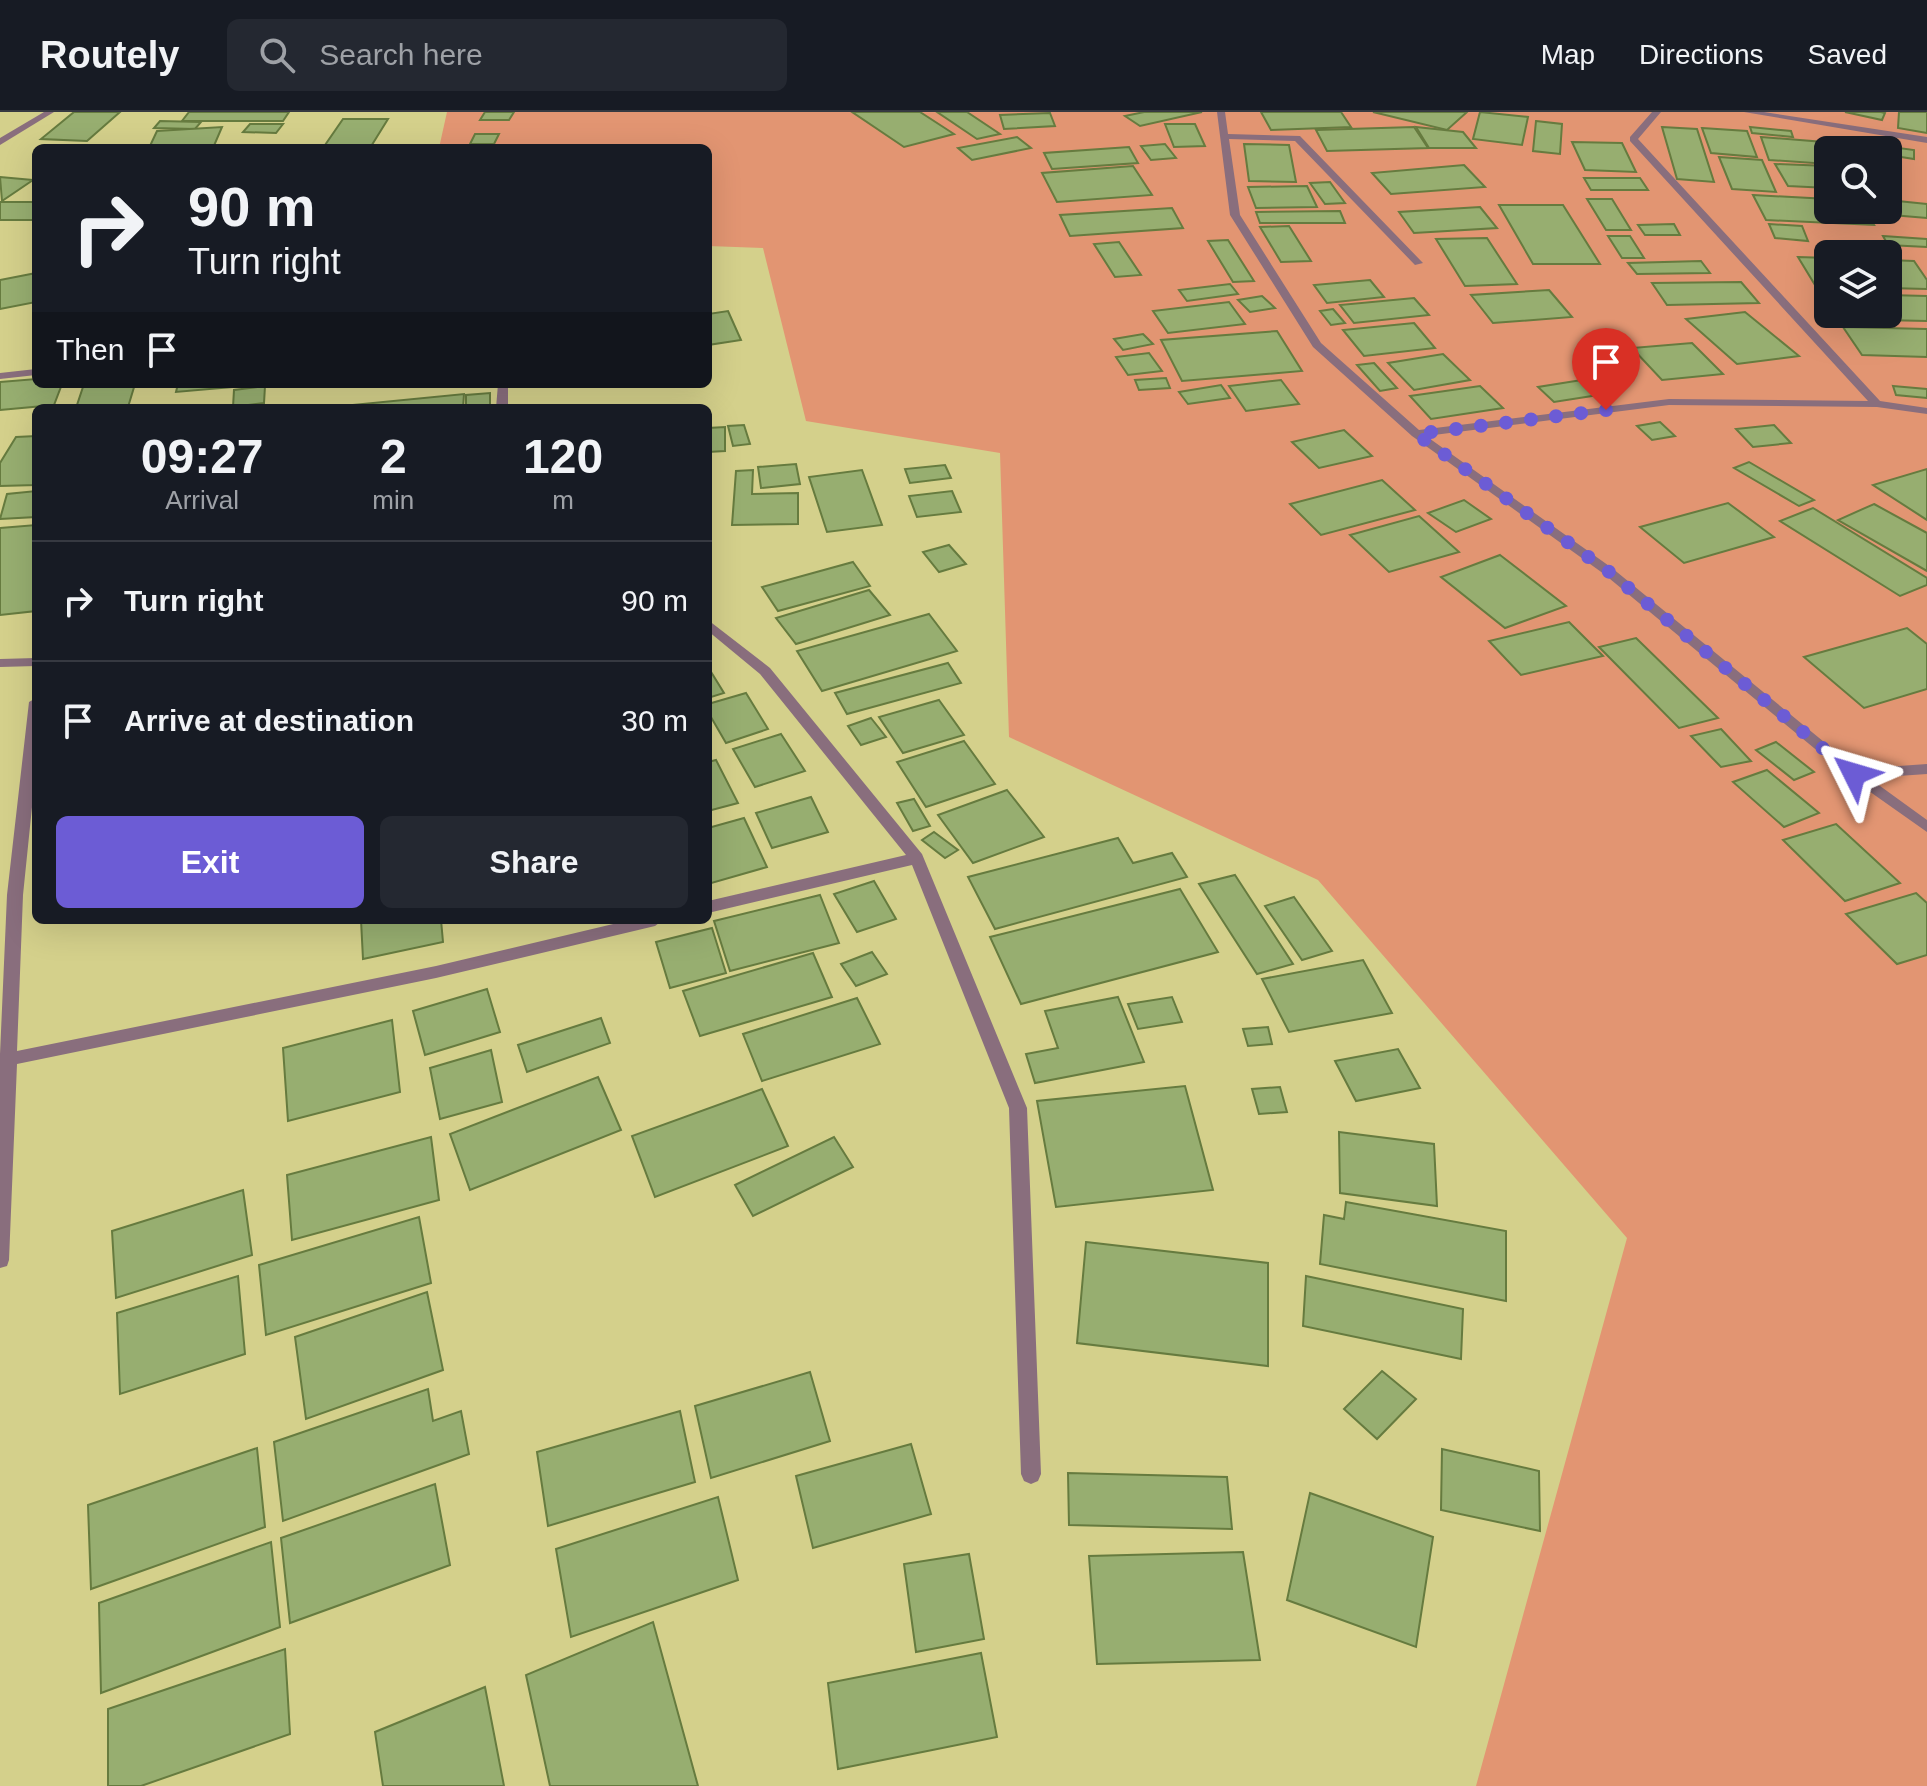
<!DOCTYPE html>
<html lang="en">
<head>
<meta charset="utf-8">
<style>
	:root { --surface:#171b24; --page:#242831; --text:#f1f3f6; --muted:#9ea1a6; --line:#363941; --accent:#6c5cd5 }
	body { margin:0; font-family:Arial,sans-serif; background:var(--page); color:var(--text); height:100vh; display:flex; flex-direction:column; font-size:30px; white-space:nowrap }
	* { box-sizing:border-box; margin:0 }
	p { font-size:26px; color:var(--muted) }
	.icon { flex:none; width:44px; height:44px; fill:none; stroke:currentColor; stroke-width:2; stroke-linecap:round; stroke-linejoin:round }
	.map { position:relative; flex:1; overflow:hidden }
	.details { position:absolute; left:32px; top:292px; width:680px; height:520px; display:flex; flex-direction:column; background:var(--surface); border-radius:12px; box-shadow:0 8px 32px #0002 }
	.details>* { flex:none }
	.top-card { position:absolute; left:32px; top:32px; width:680px; height:244px; border-radius:12px; box-shadow:0 8px 32px #0002; background:#171b24; color:var(--text); overflow:hidden }
	.controls { position:absolute; left:1814px; top:24px; display:grid; gap:16px }
	.controls a { display:grid; place-items:center; width:88px; height:88px; border-radius:12px; background:var(--surface); box-shadow:0 8px 32px #0002; font-size:40px }
	.pin { position:absolute; display:grid; place-items:center; width:68px; height:68px; color:#fff; margin:-82px -34px; border-radius:50% 50% 50% 0; rotate:-45deg; box-shadow:0 0 8px #0007 }
	.pin .icon { rotate:45deg }
	.me { position:absolute; width:88px; margin:-44px; rotate:310deg; stroke-linejoin:round; filter:drop-shadow(0 0 6px #0008) }
	.turn { display:flex; align-items:center; gap:28px; height:168px; padding:0 24px; font-size:36px }
	.turn .icon { width:104px; height:104px; stroke-width:2.5 }
	.turn b { display:block; font-size:56px; line-height:68px }
	.then { display:flex; align-items:center; height:76px; padding:0 24px; background:#0003; gap:16px; font-size:30px }
	.eta { display:flex; justify-content:space-evenly; align-items:center; height:136px; text-align:center }
	.eta b { font-size:48px; font-weight:800; line-height:56px }
	.button { display:flex; gap:16px; margin-top:auto; padding:16px 24px }
	.button a { flex:1; height:92px; border-radius:12px; background:var(--accent); color:#fff; font-size:32px; font-weight:800; line-height:92px; text-align:center }
	.button a+a { background:var(--page); color:var(--text) }
	ul { padding:0; list-style:none }
	li { display:flex; align-items:center; gap:24px; height:120px; padding:0 24px; border-top:2px solid var(--line) }
	li div { flex:1 }
	li b { display:block; font-size:30px }
	li em { font-style:normal }
	header { display:flex; align-items:center; gap:48px; box-sizing:border-box; height:112px; padding:0 40px; background:var(--surface); border-bottom:2px solid var(--line) }
	header strong { font-size:38px }
	nav { display:flex; gap:44px; margin-inline-start:auto; font-size:28px }
	.search { width:560px; height:72px; background:var(--page); display:flex; align-items:center; gap:20px; box-sizing:border-box; padding:0 28px; border-radius:12px; color:var(--muted); font-size:30px }
	.map>svg:first-child { display:block }
</style>
</head>
<body>
<header>
<strong>Routely</strong>
<div class="search"><svg class="icon" aria-label="search" viewBox="0 0 24 24"><circle cx="10" cy="10" r="6"/><path d="M15 15l6 6"/></svg>Search here</div>
<nav><a>Map</a><a>Directions</a><a>Saved</a></nav>
</header>
<div class="map">
<svg width="1927" height="1674" viewBox="0 0 1927 1674">
	<rect width="100%" height="100%" fill="#d4d08b"/>
	<!-- green -->
	<path fill="#e29572" fill-rule="evenodd" d="M447,0h1480v1674h-451l151,-548 -309,-358 -309,-143 -9,-284 -194,-32 -43,-173 -55,-2v-98h-269zM1828,38h60v60h-60zM1828,142h60v60h-60z"/>
	<!-- building -->
	<g fill="#97ae70" stroke="#667b3f" stroke-width="2">
		<polygon points="74,0 120,0 87,29 41,27"/>
		<polygon points="189,0 289,0 283,9 182,9"/>
		<polygon points="485,0 514,0 509,8 480,8"/>
		<polygon points="852,0 920,0 954,22 904,35"/>
		<polygon points="937,0 967,0 1000,22 977,27"/>
		<polygon points="1144,0 1202,0 1140,14 1125,4"/>
		<polygon points="1261,0 1341,0 1351,15 1271,18"/>
		<polygon points="1373,0 1467,0 1447,18"/>
		<polygon points="1480,0 1528,5 1522,33 1473,27"/>
		<polygon points="1845,0 1881,0 1885,1 1882,8"/>
		<polygon points="1899,0 1927,0 1927,21 1898,16"/>
		<polygon points="1050,1 1055,14 1004,17 1000,3"/>
		<polygon points="343,7 388,7 370,36 323,36"/>
		<polygon points="160,9 201,10 195,17 154,16"/>
		<polygon points="1536,9 1562,12 1560,42 1533,39"/>
		<polygon points="250,12 283,12 276,21 243,20"/>
		<polygon points="1165,12 1195,12 1205,34 1174,35"/>
		<polygon points="222,15 213,36 149,36 157,19"/>
		<polygon points="1414,15 1428,36 1327,39 1316,18"/>
		<polygon points="1416,15 1463,20 1476,36 1429,36"/>
		<polygon points="1662,15 1697,17 1714,70 1677,67"/>
		<polygon points="1750,15 1791,19 1793,25 1752,21"/>
		<polygon points="1702,16 1747,19 1757,45 1711,41"/>
		<polygon points="475,22 499,22 494,32 470,32"/>
		<polygon points="1017,25 1031,36 972,48 958,36"/>
		<polygon points="1761,25 1824,30 1828,52 1769,48"/>
		<polygon points="1572,30 1622,31 1636,60 1585,58"/>
		<polygon points="1165,32 1176,46 1151,48 1141,34"/>
		<polygon points="1244,32 1289,33 1296,70 1249,69"/>
		<polygon points="1870,32 1914,38 1914,47 1888,43 1888,38 1869,38"/>
		<polygon points="1129,35 1138,51 1052,57 1044,41"/>
		<polygon points="1719,45 1762,48 1776,80 1732,77"/>
		<polygon points="1775,52 1828,54 1828,76 1788,74"/>
		<polygon points="1464,53 1485,75 1391,82 1372,61"/>
		<polygon points="1133,54 1152,83 1057,90 1042,61"/>
		<polygon points="0,65 33,68 2,89"/>
		<polygon points="1584,66 1640,66 1648,78 1591,78"/>
		<polygon points="1330,70 1345,91 1325,92 1310,71"/>
		<polygon points="1307,74 1317,95 1256,96 1248,75"/>
		<polygon points="1753,83 1828,87 1828,98 1864,98 1874,113 1766,108"/>
		<polygon points="1587,87 1612,87 1631,118 1606,118"/>
		<polygon points="1888,88 1927,92 1927,106 1880,102 1878,98 1888,98"/>
		<rect x="0" y="90" width="36" height="18"/>
		<polygon points="1499,93 1563,93 1600,152 1533,152"/>
		<polygon points="1480,95 1497,116 1414,121 1399,100"/>
		<polygon points="1172,96 1183,116 1070,124 1060,103"/>
		<polygon points="1340,99 1345,111 1260,111 1256,100"/>
		<polygon points="1674,112 1680,123 1645,123 1638,113"/>
		<polygon points="1769,112 1802,114 1808,129 1775,126"/>
		<polygon points="1289,114 1311,149 1281,150 1260,115"/>
		<polygon points="1608,124 1630,124 1644,146 1622,146"/>
		<polygon points="1883,124 1927,127 1927,135 1888,133"/>
		<polygon points="1487,126 1517,172 1465,174 1436,127"/>
		<polygon points="1228,128 1254,169 1233,170 1208,129"/>
		<polygon points="1119,130 1141,163 1115,165 1094,132"/>
		<polygon points="1798,145 1828,146 1828,174 1815,173"/>
		<polygon points="1888,148 1914,149 1927,168 1927,177 1888,176"/>
		<polygon points="1701,149 1710,161 1637,162 1628,151"/>
		<polygon points="36,161 36,190 0,197 0,168"/>
		<polygon points="1370,168 1384,185 1327,191 1314,173"/>
		<polygon points="1741,170 1759,191 1667,193 1652,171"/>
		<polygon points="1230,172 1238,182 1187,189 1179,178"/>
		<polygon points="1549,178 1572,205 1493,211 1471,183"/>
		<polygon points="1888,183 1927,184 1927,209 1837,207 1833,202 1888,202"/>
		<polygon points="1262,184 1275,196 1250,200 1238,188"/>
		<polygon points="1414,186 1429,203 1354,211 1340,193"/>
		<polygon points="1229,190 1245,212 1168,221 1153,199"/>
		<polygon points="1333,197 1345,211 1331,213 1320,199"/>
		<polygon points="728,199 741,228 708,233 708,202"/>
		<polygon points="1745,200 1799,244 1737,252 1686,207"/>
		<polygon points="1414,211 1435,236 1364,244 1343,218"/>
		<polygon points="1843,215 1927,217 1927,245 1862,243"/>
		<polygon points="1277,219 1302,259 1182,269 1161,228"/>
		<polygon points="1143,222 1153,232 1123,238 1114,227"/>
		<polygon points="1692,231 1723,262 1662,268 1632,236"/>
		<polygon points="1149,241 1162,259 1128,263 1116,245"/>
		<polygon points="1443,242 1470,268 1414,278 1388,251"/>
		<polygon points="1374,251 1397,276 1380,279 1357,253"/>
		<polygon points="1166,266 1170,276 1139,278 1135,268"/>
		<polygon points="1594,266 1611,281 1554,290 1538,275"/>
		<polygon points="36,267 36,272 62,272 54,293 0,298 0,270"/>
		<polygon points="1281,268 1299,292 1246,299 1229,274"/>
		<polygon points="84,272 135,272 128,295 76,296"/>
		<polygon points="178,272 233,272 232,275 176,280"/>
		<polygon points="1221,273 1230,286 1188,292 1179,280"/>
		<polygon points="265,274 264,291 233,295 234,278"/>
		<polygon points="1480,274 1503,296 1431,307 1410,284"/>
		<polygon points="1893,274 1927,277 1927,286 1896,283"/>
		<polygon points="490,281 490,296 466,296 466,283"/>
		<polygon points="464,282 463,296 322,296"/>
		<polygon points="1660,310 1675,324 1652,328 1637,314"/>
		<polygon points="744,313 750,332 733,334 728,314"/>
		<polygon points="1774,313 1791,331 1753,335 1736,317"/>
		<polygon points="725,315 725,339 708,340 708,316"/>
		<polygon points="1344,318 1372,344 1319,356 1292,330"/>
		<polygon points="36,324 36,373 0,374 0,351 16,325"/>
		<polygon points="1749,350 1814,388 1799,394 1734,356"/>
		<polygon points="796,352 800,372 761,376 758,355"/>
		<polygon points="945,353 951,366 910,371 905,357"/>
		<polygon points="1927,357 1927,408 1873,373"/>
		<polygon points="753,358 752,382 798,381 798,412 732,413 736,359"/>
		<polygon points="862,358 882,413 827,420 809,365"/>
		<polygon points="1382,368 1415,398 1321,423 1290,392"/>
		<polygon points="36,379 36,405 0,407 7,382"/>
		<polygon points="952,379 961,400 917,405 909,384"/>
		<polygon points="1464,388 1491,407 1456,420 1428,401"/>
		<polygon points="1728,391 1774,425 1684,451 1640,415"/>
		<polygon points="1874,392 1927,421 1927,459 1838,408"/>
		<polygon points="1813,396 1927,466 1927,473 1900,484 1780,409"/>
		<polygon points="1419,404 1459,440 1389,460 1350,423"/>
		<polygon points="36,413 36,499 0,503 0,416"/>
		<polygon points="949,433 966,452 939,460 923,440"/>
		<polygon points="1500,443 1566,494 1505,516 1441,465"/>
		<polygon points="853,450 870,474 778,499 762,475"/>
		<polygon points="869,478 890,503 796,532 776,506"/>
		<polygon points="929,502 957,539 822,579 797,539"/>
		<polygon points="1569,510 1603,544 1521,563 1489,529"/>
		<polygon points="1907,516 1927,532 1927,577 1864,596 1804,545"/>
		<polygon points="1636,526 1718,606 1679,616 1599,535"/>
		<polygon points="948,551 961,571 847,602 835,581"/>
		<polygon points="708,555 724,581 708,586"/>
		<polygon points="746,581 768,617 726,631 708,600 708,592"/>
		<polygon points="939,588 964,623 903,641 879,605"/>
		<polygon points="871,606 886,625 861,633 848,614"/>
		<polygon points="1721,617 1751,649 1721,655 1691,624"/>
		<polygon points="781,622 805,659 755,675 733,637"/>
		<polygon points="964,629 995,672 926,695 897,650"/>
		<polygon points="1776,630 1814,660 1794,668 1756,638"/>
		<polygon points="716,648 738,691 708,699 708,650"/>
		<polygon points="1767,658 1819,701 1784,715 1733,670"/>
		<polygon points="1007,678 1044,725 973,751 938,703"/>
		<polygon points="811,685 828,720 772,736 756,701"/>
		<polygon points="914,687 930,714 913,719 897,691"/>
		<polygon points="744,706 767,755 708,772 708,716"/>
		<polygon points="1836,712 1900,771 1845,789 1783,728"/>
		<polygon points="934,720 958,738 945,746 922,728"/>
		<polygon points="1118,726 1133,751 1172,741 1187,765 995,817 968,765"/>
		<polygon points="1235,763 1293,852 1257,862 1199,772"/>
		<polygon points="874,769 896,807 857,820 834,782"/>
		<polygon points="1180,777 1218,840 1021,892 990,825"/>
		<polygon points="1916,781 1927,791 1927,843 1897,852 1846,802"/>
		<polygon points="820,783 839,831 730,859 714,809"/>
		<polygon points="1294,785 1332,839 1302,848 1265,794"/>
		<polygon points="361,808 441,808 443,830 363,847"/>
		<polygon points="712,816 726,861 670,876 656,830"/>
		<polygon points="872,840 887,862 856,874 841,852"/>
		<polygon points="813,841 832,885 700,924 683,879"/>
		<polygon points="1363,848 1392,901 1289,920 1262,867"/>
		<polygon points="487,877 500,920 425,943 413,899"/>
		<polygon points="1118,885 1144,950 1035,971 1026,942 1058,936 1045,899"/>
		<polygon points="1172,885 1182,910 1138,917 1128,892"/>
		<polygon points="857,886 880,932 762,969 743,922"/>
		<polygon points="601,906 610,931 527,960 518,933"/>
		<polygon points="392,908 400,980 288,1009 283,936"/>
		<polygon points="1268,915 1272,932 1248,934 1243,917"/>
		<polygon points="1398,937 1420,976 1356,989 1335,949"/>
		<polygon points="491,938 502,990 440,1007 430,956"/>
		<polygon points="598,965 621,1018 470,1078 450,1022"/>
		<polygon points="1185,974 1213,1078 1056,1095 1037,989"/>
		<polygon points="1280,975 1287,1000 1259,1002 1252,977"/>
		<polygon points="762,977 788,1034 655,1085 632,1024"/>
		<polygon points="1339,1020 1434,1032 1437,1094 1340,1081"/>
		<polygon points="431,1025 439,1088 292,1128 287,1063"/>
		<polygon points="834,1025 853,1055 753,1104 735,1073"/>
		<polygon points="243,1078 252,1143 116,1186 112,1119"/>
		<polygon points="1346,1090 1506,1119 1506,1189 1320,1152 1324,1103 1344,1107"/>
		<polygon points="419,1105 431,1171 266,1223 259,1153"/>
		<polygon points="1086,1130 1268,1151 1268,1254 1077,1231"/>
		<polygon points="238,1164 245,1242 120,1282 117,1201"/>
		<polygon points="1306,1164 1463,1197 1461,1247 1303,1214"/>
		<polygon points="427,1180 443,1258 306,1307 295,1225"/>
		<polygon points="1382,1259 1416,1287 1377,1327 1344,1297"/>
		<polygon points="810,1260 830,1329 711,1366 695,1294"/>
		<polygon points="428,1277 433,1309 461,1299 469,1342 283,1409 274,1330"/>
		<polygon points="680,1299 695,1370 548,1414 537,1340"/>
		<polygon points="911,1332 931,1402 813,1436 796,1364"/>
		<polygon points="257,1336 265,1415 91,1477 88,1393"/>
		<polygon points="1442,1337 1539,1359 1540,1419 1441,1398"/>
		<polygon points="1068,1361 1227,1365 1232,1417 1069,1413"/>
		<polygon points="435,1372 450,1453 290,1511 281,1426"/>
		<polygon points="1310,1381 1433,1425 1416,1535 1287,1488"/>
		<polygon points="718,1385 738,1468 571,1525 556,1437"/>
		<polygon points="271,1430 280,1515 101,1581 99,1491"/>
		<polygon points="1243,1440 1260,1548 1097,1552 1089,1444"/>
		<polygon points="969,1442 984,1527 916,1540 904,1452"/>
		<polygon points="653,1510 698,1674 550,1674 526,1563"/>
		<polygon points="285,1537 290,1622 141,1674 108,1674 108,1597"/>
		<polygon points="981,1541 997,1625 838,1657 828,1571"/>
		<polygon points="485,1575 504,1674 383,1674 375,1620"/>
	</g>
	<g fill="none" stroke-linecap="round" stroke-linejoin="round">
		<!-- minor -->
		<g fill="#896e7d" fill-rule="evenodd">
			<polygon points="44,0 54,0 0,33 0,26"/>
			<polygon points="1217,0 1225,0 1228,22 1300,24 1423,151 1415,153 1295,29 1229,27 1240,103 1321,231 1419,318 1669,287 1868,289 1630,29 1630,25 1652,0 1661,0 1638,27 1880,289 1927,296 1927,302 1877,295 1669,293 1426,324 1612,456 1857,657 1927,652 1927,662 1869,666 1927,708 1927,720 1849,665 1604,462 1412,324 1313,235 1230,103"/>
			<polygon points="1744,0 1764,0 1927,25 1927,31"/>
			<polygon points="36,257 36,263 0,267 0,261"/>
			<polygon points="498,272 508,272 508,296 496,296"/>
			<polygon points="708,508 770,556 922,742 1027,996 1041,1362 1038,1369 1031,1372 1024,1369 1021,1362 1009,996 912,753 708,801 708,789 906,743 760,562 708,519"/>
			<polygon points="36,546 36,554 0,555 0,547"/>
			<polygon points="36,586 36,656 23,783 17,939 436,854 630,808 663,808 655,814 436,866 17,952 9,1148 7,1154 0,1156 0,942 7,783 29,590"/>
		</g>
	</g>
	<g fill="none" stroke-linecap="round" stroke-linejoin="round">
		<!-- route -->
		<polyline stroke="#6c5cd5" stroke-width="14" stroke-dasharray="0 25.2" points="1606,298 1416,322 1608,459 1854,662"/>
	</g>
</svg>
<div class="controls">
<a><svg class="icon" aria-label="search" viewBox="0 0 24 24"><circle cx="10" cy="10" r="6"/><path d="M15 15l6 6"/></svg></a>
<a><svg class="icon" aria-label="layers" viewBox="0 0 24 24"><path d="M12 4l9 5-9 5-9-5zM3 14l9 5 9-5"/></svg></a>
</div>
<div class="pin" style="left:1606px;top:298px;background:#d93025"><svg class="icon" aria-label="arrive" viewBox="0 0 24 24"><path d="M6 21V4h12l-3 4 3 4H6"/></svg></div>
<svg class="me" style="left:1854px;top:662px" viewBox="-20 -20 40 40"><path d="M0-17L14 15 0 8-14 15z" fill="#6c5cd5" stroke="#fff" stroke-width="4"/></svg>
<div class="top-card">
<div class="turn"><svg class="icon" aria-label="right" viewBox="0 0 24 24"><path d="M7 20v-9h11M14 6l5 5-5 5"/></svg><div><b>90 m</b>Turn right</div></div>
<div class="then">Then<svg class="icon" aria-label="arrive" viewBox="0 0 24 24"><path d="M6 21V4h12l-3 4 3 4H6"/></svg></div>
</div>
<section class="details">
<div class="eta">
<div><b>09:27</b><p>Arrival</p></div>
<div><b>2</b><p>min</p></div>
<div><b>120</b><p>m</p></div>
</div>
<ul>
<li><svg class="icon" aria-label="right" viewBox="0 0 24 24"><path d="M7 20v-9h11M14 6l5 5-5 5"/></svg><div><b>Turn right</b></div><em>90 m</em></li>
<li><svg class="icon" aria-label="arrive" viewBox="0 0 24 24"><path d="M6 21V4h12l-3 4 3 4H6"/></svg><div><b>Arrive at destination</b></div><em>30 m</em></li>
</ul>
<div class="button"><a>Exit</a><a>Share</a></div>
</section>
</div>
</body>
</html>
